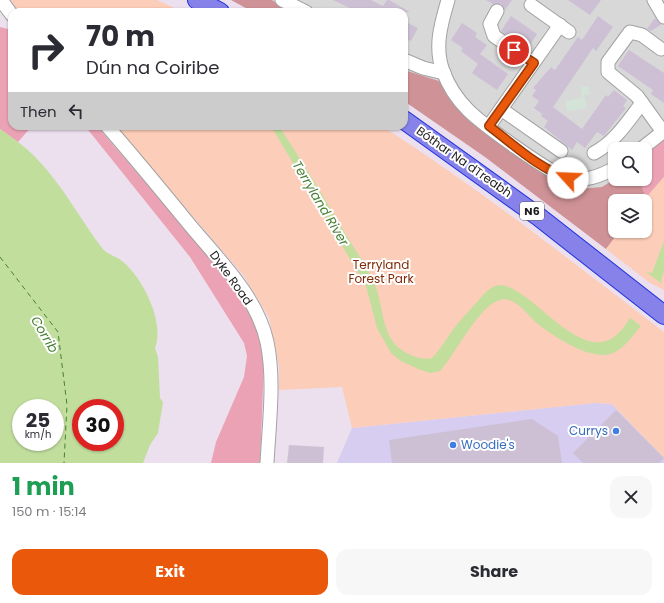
<!DOCTYPE html>
<html lang="en">
<head>
<meta charset="utf-8">
<style>
	:root { --surface:#fff; --page:#f7f7f7; --text:#2b2b33; --muted:#7c7c81; --accent:#ea580c }
	body { margin:0; font-family:Poppins,sans-serif; background:var(--page); color:var(--text); height:100vh; display:flex; flex-direction:column; font-size:15px; white-space:nowrap }
	* { box-sizing:border-box; margin:0 }
	p { font-size:13px; color:var(--muted) }
	.icon { flex:none; width:22px; height:22px; fill:none; stroke:currentColor; stroke-width:2; stroke-linecap:round; stroke-linejoin:round }
	.map { position:relative; height:463px; overflow:hidden }
	.drawer { display:flex; flex-direction:column; background:var(--surface); flex:1 }
	.drawer>* { flex:none }
	.hud { position:absolute; left:8px; top:8px; width:400px; height:122px; border-radius:12px; box-shadow:0 1px 3px #0004; background:#fff; color:var(--text); overflow:hidden }
	.fabs { position:absolute; left:608px; top:142px; display:grid; gap:8px }
	.fabs a { display:grid; place-items:center; width:44px; height:44px; border-radius:8px; background:var(--surface); box-shadow:0 1px 3px #0004; font-size:20px }
	.speed { position:absolute; left:12px; top:399px; display:flex; gap:8px; font-size:20px; font-weight:700; text-align:center }
	.speed>* { display:grid; place-content:center; width:52px; height:52px; border-radius:50%; background:var(--surface); box-shadow:0 1px 3px #0004; line-height:1 }
	.speed small { font-size:10px; font-weight:400 }
	.speed .limit { border:6px solid #d22; background:#fff; color:#111 }
	.pin { position:absolute; display:grid; place-items:center; width:34px; height:34px; color:#fff; margin:-17px; border:2px solid #fff; border-radius:50%; box-shadow:0 1px 4px #0007 }
	.me { position:absolute; width:44px; margin:-22px; rotate:295deg; stroke-linejoin:round; filter:drop-shadow(0 0 3px #0008) }
	.turn { display:flex; align-items:center; gap:14px; height:84px; padding:0 12px; font-size:18px }
	.turn .icon { width:52px; height:52px; stroke-width:2.5 }
	.turn b { display:block; font-size:28px; line-height:34px }
	.then { display:flex; align-items:center; height:38px; padding:0 12px; background:#0003; gap:8px; font-size:15px }
	.round { display:grid; place-items:center; flex:none; width:42px; height:42px; border-radius:12px; background:var(--page) }
	.headline { display:flex; align-items:center; justify-content:space-between; height:68px; padding:0 12px }
	h1 { font-size:24px; font-weight:700; line-height:30px; color:#1e9e55 }
	.action { display:flex; gap:8px; margin-top:auto; padding:8px 12px }
	.action a { flex:1; height:46px; border-radius:12px; background:var(--accent); color:#fff; font-size:16px; font-weight:700; line-height:46px; text-align:center }
	.action a+a { background:var(--page); color:var(--text) }
	.map>svg:first-child { display:block }
</style>
</head>
<body>
<div class="map">
<svg width="664" height="463" viewBox="0 0 664 463">
	<rect width="100%" height="100%" fill="#ece0ee"/>
	<!-- residential -->
	<path fill="#d8d8d9" fill-rule="evenodd" d="M247,0h417v177l-21,24h-28v30h5l-14,18 -202,-167v-70h-134zM615,149h30v30h-30z"/>
	<!-- commercial -->
	<polygon fill="#d6cdf0" points="595,403 612,404 664,458 664,463 337,463 352,428"/>
	<!-- grass -->
	<g fill="#eca2b5">
		<polygon points="0,27 12,30 12,126 32,126 18,142 0,129"/>
		<polygon points="85,126 97,126 223,273 251,316 261,340 264,364 260,463 211,463 216,442 244,377 247,356 244,343 190,257"/>
		<polygon points="664,138 664,177 646,198 640,181 637,179 645,179 645,153"/>
	</g>
	<!-- forest -->
	<g fill="#cf9296">
		<polygon points="231,0 272,0 288,12 253,12"/>
		<polygon points="404,70 439,81 470,122 554,181 580,189 602,187 615,179 637,179 640,181 646,198 643,201 615,201 615,231 620,231 606,249 485,157 404,101"/>
	</g>
	<!-- park -->
	<g fill="#fccdb8">
		<polygon points="11,0 157,0 183,12 18,12"/>
		<path d="M115,126h267c98,63 190,136 282,206v126l-52,-54 -17,-1 -243,25 -10,-41 -63,3v-24l-10,-48 -25,-42z"/>
		<polygon points="664,177 664,290 650,283 606,249 620,231 645,231 645,201 643,201"/>
	</g>
	<!-- plaza -->
	<polygon fill="#d4e3d7" points="589,86 590,94 584,95 587,108 567,111 565,101 582,98 581,87"/>
	<!-- water -->
	<g fill="#c1de9d" fill-rule="evenodd">
		<path d="M271,126h8c24,37 47,74 69,112 9,15 21,31 27,47 8,19 6,41 19,58 8,10 26,18 38,15 7,-7 12,-16 18,-24 8,-12 18,-22 28,-33 4,-5 9,-11 15,-14 30,-15 81,78 121,50 7,-5 12,-13 16,-19l11,8c-8,9 -17,23 -28,27 -21,9 -58,-16 -74,-28 -11,-9 -24,-30 -39,-25 -21,5 -45,55 -60,71l-10,2 -12,-4 -17,-8 -10,-8 -14,-25 -11,-42z"/>
		<path d="M0,129c13,9 27,19 38,31 25,26 42,59 64,88 4,6 14,8 20,13 21,17 43,61 33,87l3,9 2,41 3,4 -5,31 -8,12 -7,18h-143zM21,408h34v34h-34zM81,408h34v34h-34z"/>
		<polygon points="664,241 664,272 661,280 662,284 646,272 652,273"/>
	</g>
	<g fill="none" stroke-linecap="round" stroke-linejoin="round">
		<!-- ferry -->
		<polyline stroke="#498035" stroke-width="1" stroke-dasharray="5 4" stroke-linecap="butt" points="0,257 58,332 67,405 64,463"/>
	</g>
	<!-- building -->
	<g fill="#cdc0d4">
		<polygon points="333,0 371,0 383,6 387,0 389,0 410,12 358,12"/>
		<polygon points="486,0 512,0 505,10 501,4 493,4"/>
		<polygon points="568,0 601,0 590,15"/>
		<polygon points="511,16 537,34 527,49 501,31"/>
		<polygon points="598,16 613,27 596,51 593,48 553,107 582,129 606,95 608,97 614,90 627,100 623,106 626,108 604,136 597,132 585,148 577,142 572,150 544,127 548,121 541,116 542,114 534,108 539,101 532,96 536,90 533,88 551,67 555,70 578,37 582,40"/>
		<polygon points="655,18 662,24 651,31 647,29"/>
		<polygon points="404,21 418,28 411,41 404,38"/>
		<polygon points="462,23 477,33 475,37 487,45 480,54 508,74 497,90 472,73 478,64 461,51 463,48 451,40"/>
		<polygon points="629,50 664,73 664,103 651,94 653,90 618,66"/>
		<polygon points="616,410 664,458 659,463 583,463 573,453"/>
		<polygon points="532,419 558,436 562,463 392,463 389,440"/>
		<polygon points="289,445 324,447 323,463 287,463"/>
	</g>
	<g fill="none" stroke-linecap="round" stroke-linejoin="round">
		<!-- minor casing -->
		<g stroke="#a2a2a2" stroke-width="15">
			<g id="minor">
				<polyline points="1,0 12,15"/>
				<polyline points="282,0 306,12"/>
				<path d="M448,0c-7,24 -14,47 -5,71 5,14 15,29 25,39 14,14 82,64 100,68 17,4 32,-2 47,-10"/>
				<polyline points="654,0 664,17"/>
				<polyline points="531,5 569,32"/>
				<polyline points="497,11 490,24 494,36 533,63"/>
				<polyline points="661,49 642,35 630,32 608,62 608,72 637,96 663,132"/>
				<polyline points="404,60 423,68 444,73"/>
				<polyline points="501,109 561,151"/>
				<path d="M107,126c28,32 55,65 82,98 29,35 68,72 78,118 8,38 2,82 0,121"/>
				<polyline points="489,126 560,25"/>
				<polyline points="641,149 664,131"/>
				<path d="M594,153c21,-11 34,-32 48,-50"/>
			</g>
		</g>
		<!-- highway casing -->
		<g stroke="#1a31de" stroke-width="20">
			<g id="highway">
				<polyline points="197,0 220,12"/>
				<polyline points="404,120 539,217 664,315"/>
			</g>
		</g>
		<!-- minor -->
		<use href="#minor" stroke="#fff" stroke-width="13"/>
		<!-- highway -->
		<use href="#highway" stroke="#8682ea" stroke-width="18"/>
	</g>
	<g fill="none" stroke-linecap="round" stroke-linejoin="round">
		<!-- route casing -->
		<g stroke="#983908" stroke-width="10">
			<path id="route" d="M514,50l20,13 -45,63c24,18 50,43 79,52"/>
		</g>
		<!-- route -->
		<use href="#route" stroke="#ea580c" stroke-width="7"/>
	</g>
	<!-- markers -->
	<g fill="#3f7fe0" stroke="#fff" stroke-width="1.5">
		<circle cx="616" cy="431" r="4"/>
		<circle cx="453" cy="445" r="4"/>
	</g>
	<g text-anchor="middle" stroke-width="4" stroke-linejoin="round" paint-order="stroke">
		<!-- shield labels -->
		<rect fill="#fff" stroke="#5f5f5f" stroke-width="1" x="520" y="202" width="24" height="18" rx="3"/>
		<g font-size="11" font-weight="bold" fill="#1b1b1b">
			<text x="532" y="215">N6</text>
		</g>
		<!-- street labels -->
		<g font-size="12" fill="#1b1b1b" stroke="#fff">
			<text transform="translate(464 162) rotate(35)" y="4">Bóthar Na dTreabh</text>
			<text transform="translate(231 278) rotate(54)" y="4">Dyke Road</text>
		</g>
		<!-- park labels -->
		<g font-size="12" fill="#7d2a05" stroke="#fff">
			<text x="381" y="269">Terryland<tspan x="381" dy="14">Forest Park</tspan></text>
		</g>
		<!-- shop labels -->
		<g font-size="12" fill="#366cbe" stroke="#fff" text-anchor="end">
			<text x="608" y="435">Currys</text>
			<text x="461" y="449" text-anchor="start">Woodie's</text>
		</g>
		<!-- water labels -->
		<g font-size="13" font-style="italic" fill="#498035" stroke="#fff">
			<text transform="translate(321 203) rotate(59)" y="5">Terryland River</text>
			<text transform="translate(45 334) rotate(59)" y="5">Corrib</text>
		</g>
	</g>
</svg>
<div class="fabs">
<a><svg class="icon" aria-label="search" viewBox="0 0 24 24"><circle cx="10" cy="10" r="6"/><path d="M15 15l6 6"/></svg></a>
<a><svg class="icon" aria-label="layers" viewBox="0 0 24 24"><path d="M12 4l9 5-9 5-9-5zM3 14l9 5 9-5"/></svg></a>
</div>
<div class="speed"><div>25<small>km/h</small></div><div class="limit">30</div></div>
<div class="pin" style="left:514px;top:50px;background:#d93025"><svg class="icon" aria-label="arrive" viewBox="0 0 24 24"><path d="M6 21V4h12l-3 4 3 4H6"/></svg></div>
<svg class="me" style="left:568px;top:178px" viewBox="-20 -20 40 40"><circle r="19" fill="#fff"/><path d="M0-13L10 11 0 6-10 11z" fill="#ea580c"/></svg>
<div class="hud">
<div class="turn"><svg class="icon" aria-label="right" viewBox="0 0 24 24"><path d="M7 20v-9h11M14 6l5 5-5 5"/></svg><div><b>70 m</b>Dún na Coiribe</div></div>
<div class="then">Then<svg class="icon" aria-label="left" viewBox="0 0 24 24"><path d="M17 20v-9H6M10 6l-5 5 5 5"/></svg></div>
</div>
</div>
<section class="drawer">
<div class="headline"><div><h1>1 min</h1><p>150 m · 15:14</p></div><a class="round"><svg class="icon" aria-label="close" viewBox="0 0 24 24"><path d="M6 6l12 12M18 6L6 18"/></svg></a></div>
<div class="action"><a>Exit</a><a>Share</a></div>
</section>
</body>
</html>
